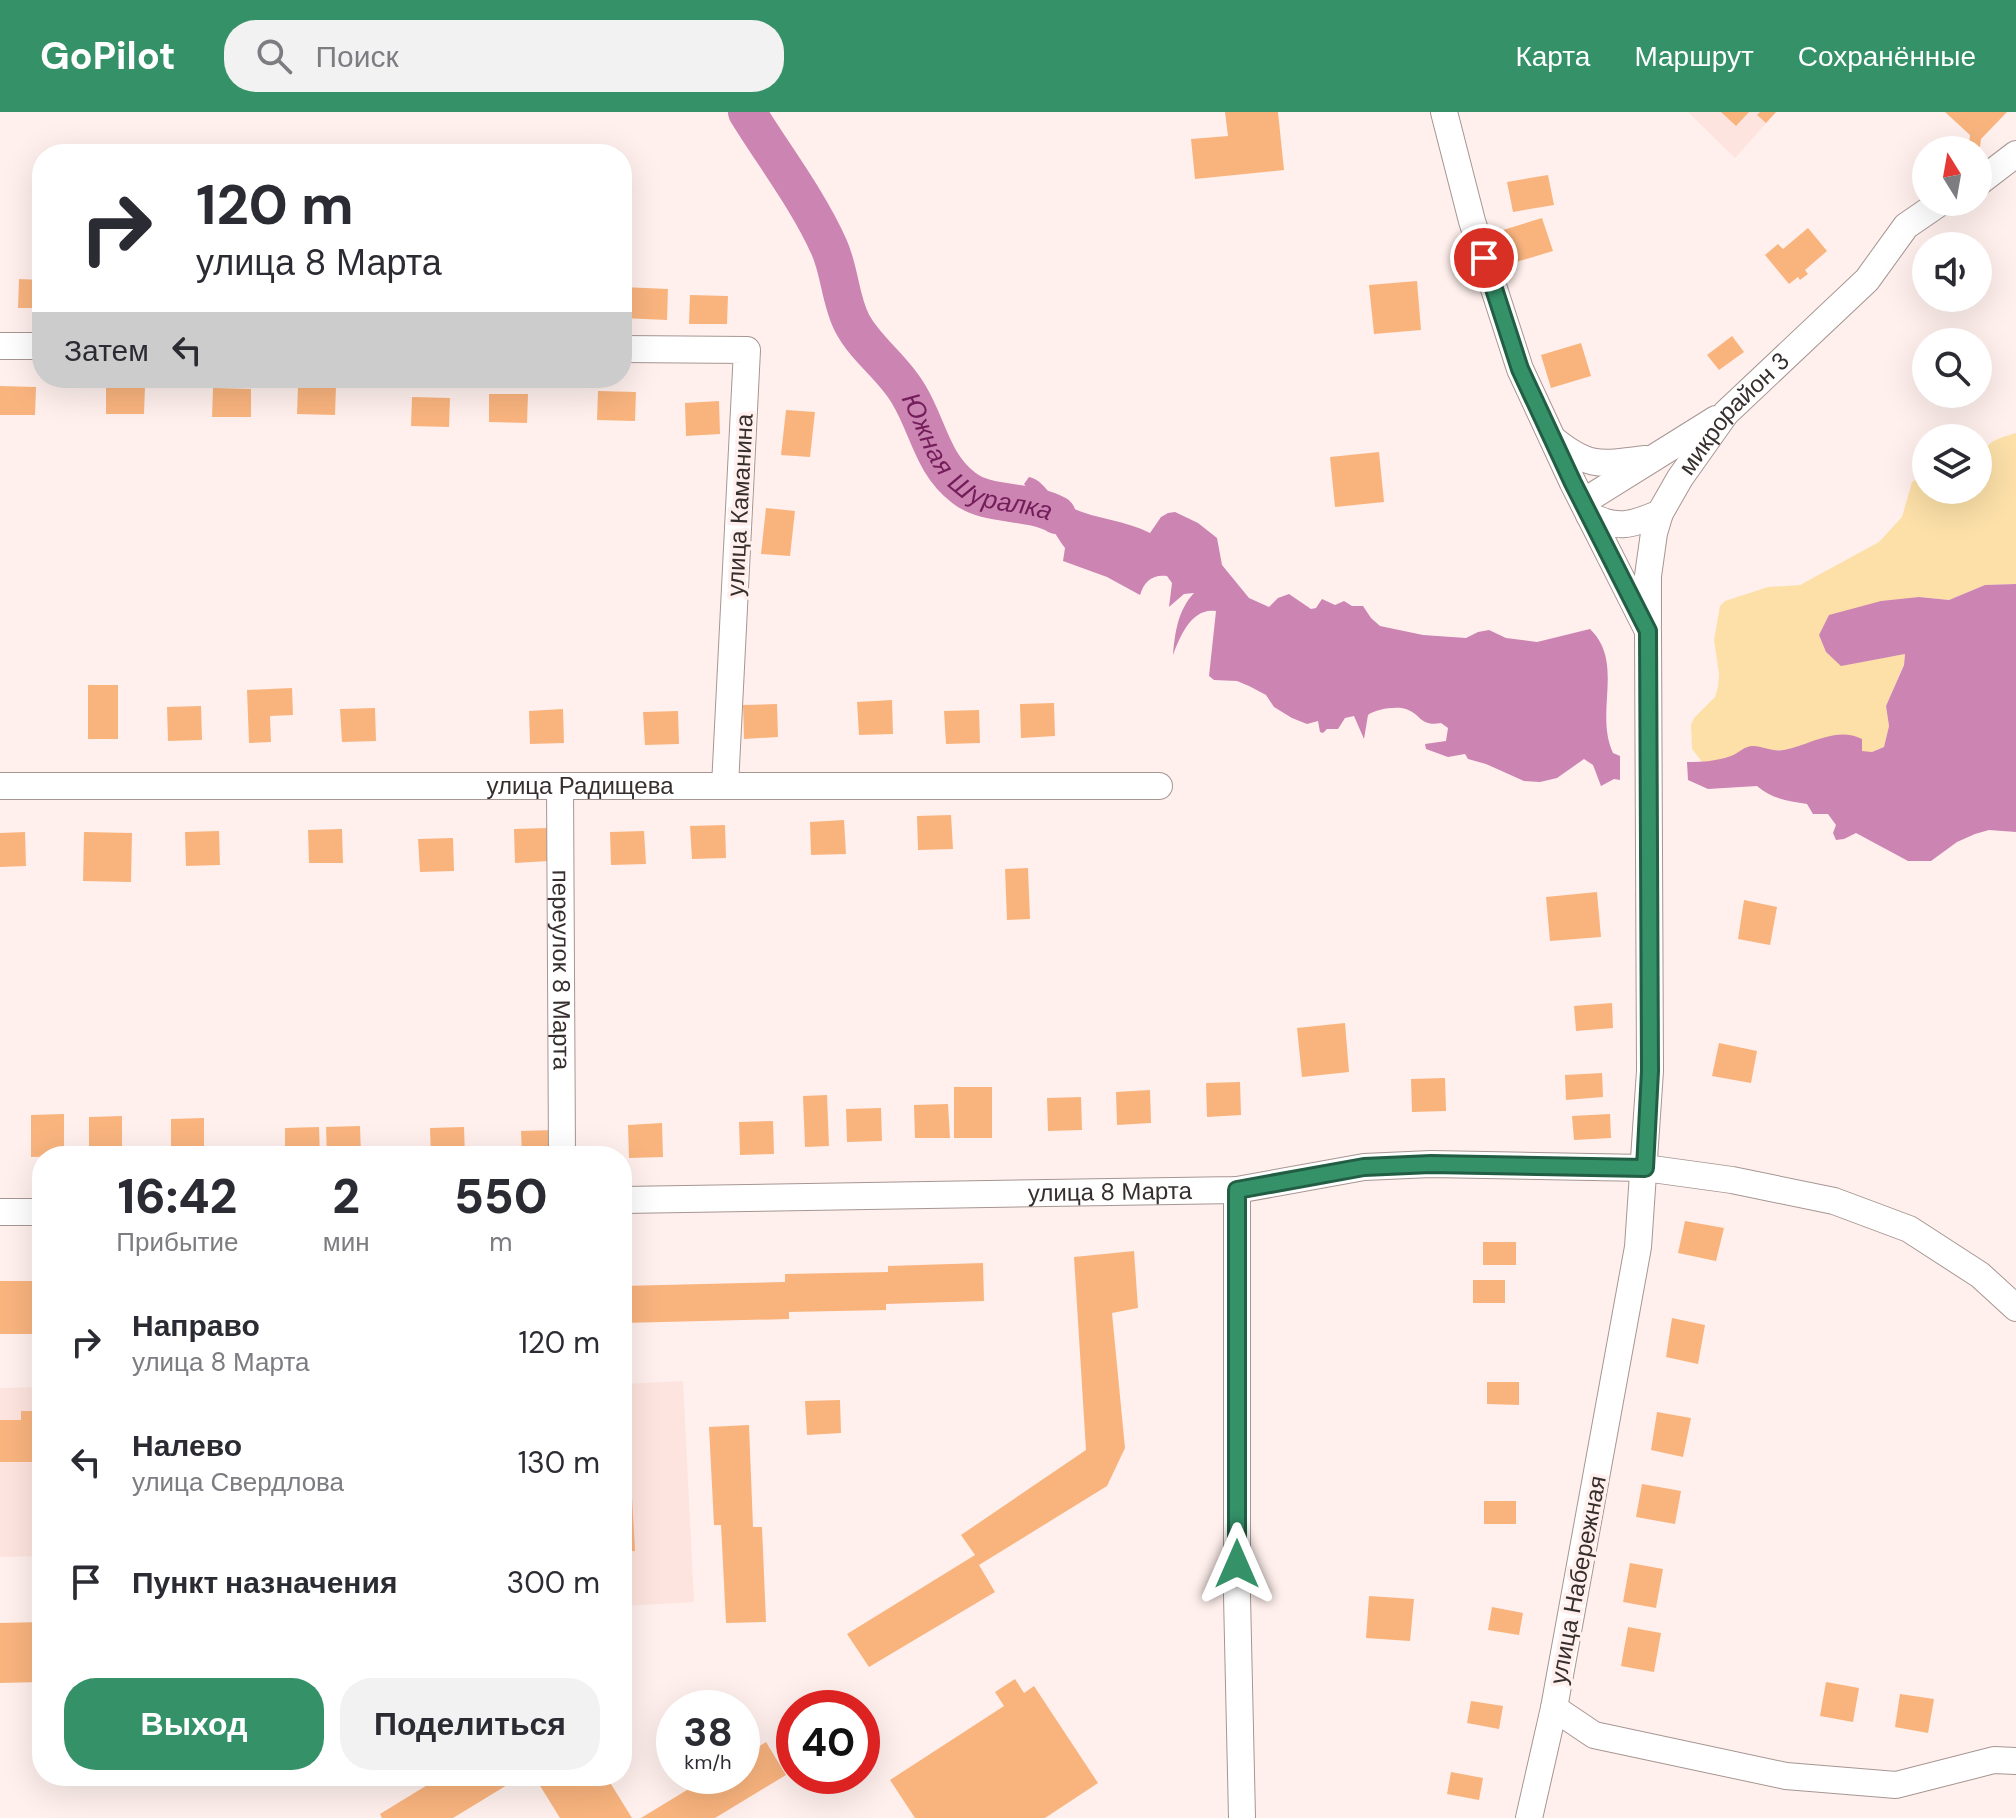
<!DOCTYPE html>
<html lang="ru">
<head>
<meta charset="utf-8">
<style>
	:root { --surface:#fff; --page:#f2f2f3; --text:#2b2b33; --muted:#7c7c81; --accent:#349168 }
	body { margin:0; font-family:"DM Sans",sans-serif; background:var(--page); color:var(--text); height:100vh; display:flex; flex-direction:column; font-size:30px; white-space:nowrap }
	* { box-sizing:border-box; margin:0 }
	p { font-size:26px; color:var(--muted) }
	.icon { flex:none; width:44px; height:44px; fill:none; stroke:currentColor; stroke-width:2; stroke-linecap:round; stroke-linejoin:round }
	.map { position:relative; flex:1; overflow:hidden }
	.panel { position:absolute; left:32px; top:1034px; width:600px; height:640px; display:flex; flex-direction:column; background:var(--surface); border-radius:32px; box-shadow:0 8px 32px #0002 }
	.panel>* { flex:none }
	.guide { position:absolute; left:32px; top:32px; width:600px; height:244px; border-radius:32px; box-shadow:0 8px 32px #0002; background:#fff; color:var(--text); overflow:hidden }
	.needle { width:52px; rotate:349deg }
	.tools { position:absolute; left:1912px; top:24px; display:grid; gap:16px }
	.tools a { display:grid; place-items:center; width:80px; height:80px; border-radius:50%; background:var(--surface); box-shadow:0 8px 32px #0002; font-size:40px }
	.speed { position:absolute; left:656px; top:1578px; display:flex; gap:16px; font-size:40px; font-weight:700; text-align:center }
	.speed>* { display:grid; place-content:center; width:104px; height:104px; border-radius:50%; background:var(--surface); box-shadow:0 8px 32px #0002; line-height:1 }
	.speed small { font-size:20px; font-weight:400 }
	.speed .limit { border:12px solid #d22; background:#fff; color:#111 }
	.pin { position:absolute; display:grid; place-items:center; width:68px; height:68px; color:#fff; margin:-34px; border:4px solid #fff; border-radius:50%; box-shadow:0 2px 8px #0007 }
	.me { position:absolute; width:88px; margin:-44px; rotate:0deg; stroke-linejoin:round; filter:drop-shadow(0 0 6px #0008) }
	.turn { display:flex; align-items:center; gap:28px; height:168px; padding:0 32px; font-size:36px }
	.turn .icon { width:104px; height:104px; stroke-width:2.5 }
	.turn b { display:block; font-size:56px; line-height:68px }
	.then { display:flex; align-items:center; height:76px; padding:0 32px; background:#0003; gap:16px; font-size:30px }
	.eta { display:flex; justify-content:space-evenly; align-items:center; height:136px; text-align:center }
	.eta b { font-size:48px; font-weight:800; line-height:56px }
	.action { display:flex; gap:16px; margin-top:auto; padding:16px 32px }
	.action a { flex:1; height:92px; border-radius:32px; background:var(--accent); color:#fff; font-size:32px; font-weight:800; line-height:92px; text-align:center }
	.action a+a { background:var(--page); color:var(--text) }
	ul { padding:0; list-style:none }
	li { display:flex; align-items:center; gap:24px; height:120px; padding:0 32px }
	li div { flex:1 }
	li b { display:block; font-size:30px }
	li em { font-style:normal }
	header { display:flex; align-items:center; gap:48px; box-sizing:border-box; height:112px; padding:0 40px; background:var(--accent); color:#fff }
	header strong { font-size:38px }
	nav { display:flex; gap:44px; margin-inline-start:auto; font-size:28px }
	.search { width:560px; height:72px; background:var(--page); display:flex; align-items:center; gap:20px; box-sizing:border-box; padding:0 28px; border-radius:32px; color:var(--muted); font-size:30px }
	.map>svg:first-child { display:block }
</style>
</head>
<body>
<header>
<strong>GoPilot</strong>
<div class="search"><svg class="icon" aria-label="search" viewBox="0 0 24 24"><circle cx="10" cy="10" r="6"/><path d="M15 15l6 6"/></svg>Поиск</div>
<nav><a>Карта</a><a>Маршрут</a><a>Сохранённые</a></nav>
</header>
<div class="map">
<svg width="2016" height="1706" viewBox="0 0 2016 1706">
	<rect width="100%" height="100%" fill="#fff0ed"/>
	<!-- built -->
	<g fill="#fee4de">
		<polygon points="1688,0 1776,0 1735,46"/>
		<polygon points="683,1269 694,1490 622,1494 622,1272"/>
		<polygon points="42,1275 42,1444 0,1445 0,1276"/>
	</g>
	<!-- green -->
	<path fill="#fce0a8" d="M2016,321v151l-31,1 -36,15 -30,-3 -100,38 7,17 15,13 64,-11 -1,10 -18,42 3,20 -5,21 -12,5 -106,-2c-15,-6 -19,-2 -31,5 -9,5 -23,6 -33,7l-10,-13 -1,-24 3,-7 21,-21 3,-10 1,-13 -5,-34 6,-34 5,-5 43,-14 32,-2 79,-43 23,-25 10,-35 14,-8v16h52v-14l5,1c9,-30 -9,-32 33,-44z"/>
	<!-- water -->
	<g fill="#cc84b2">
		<path d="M1029,365c15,3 19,19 33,26 27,16 61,16 88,30l11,-16 7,-4 7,-1 23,11 19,15 5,27 27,33 20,9 9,-9 11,-4 22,15 5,-1 6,-9 13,6 9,-4 8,5h11l8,12 9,8 43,9 43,3 12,-6 11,-2 17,8 31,4 53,-13c35,34 4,83 23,124l7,3v24l-6,-1 -13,7 -8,-21 -9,-6 -27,19 -17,4 -16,-1 -38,-17 -18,-5 -3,-5 -17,3 -22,-8 -1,-5 21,-3 2,-13 -7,-5c-21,4 -20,-9 -35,-14 -10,-3 -30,0 -38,6l-4,24 -10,-23 -9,2 -7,11h-11l-4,4 -3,-1 -2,-11 -11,3 -15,-6 -18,-11 -8,-12 -17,-9 -12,-5 -23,-1 -5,-4 7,-65c-24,-4 -36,25 -43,44 2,-23 5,-45 21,-62l-10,1 -15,13 3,-24 -5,-7c-15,-2 -23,6 -27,19l-33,-18 -44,-16 2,-13c-8,-10 -15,-26 -26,-33 -11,-7 -23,-4 -31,-14l22,-9 -6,-8z"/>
		<path d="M2016,472v248l-27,-2 -14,4 -18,8 -26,19h-23l-52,-28 -12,6 -8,1 -3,-7 3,-8 -8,-11h-15l-6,-10c-19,-3 -35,-5 -50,-18l-49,3 -20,-9 -1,-18c16,0 30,-1 44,-6 8,-3 13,-10 22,-10 10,0 19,6 31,4 26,-5 52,-24 78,-11v12l10,1 12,-5 5,-21 -3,-20 18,-41 1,-11 -64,12 -15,-14 -7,-17 10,-20 52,-14 38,-4 30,3 36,-15z"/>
	</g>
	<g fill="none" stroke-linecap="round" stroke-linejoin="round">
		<!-- river -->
		<path stroke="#cc84b2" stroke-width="38" id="s1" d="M747,0c27,44 61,88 82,135 11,24 11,53 23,76 14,27 42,45 57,72 19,31 23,69 55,93 24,19 64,11 93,27"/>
	</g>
	<!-- building -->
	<g fill="#f9b47e">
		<polygon points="1225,0 1278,0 1284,58 1195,67 1191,27 1228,24"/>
		<polygon points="1721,0 1749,0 1736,14"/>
		<polygon points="1760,0 1776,0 1766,11 1757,3"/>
		<polygon points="1945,0 2007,0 1981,27 1980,35 1972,37 1969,32 1970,23"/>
		<polygon points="1548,63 1554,93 1513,100 1507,70"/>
		<polygon points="1542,106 1553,139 1513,151 1503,118"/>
		<polygon points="1808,116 1827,139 1805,158 1808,162 1800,168 1798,165 1789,172 1765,143 1778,132 1783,137"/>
		<polygon points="19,167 42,168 42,196 18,196"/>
		<polygon points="1417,169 1421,218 1374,222 1369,173"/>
		<polygon points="622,175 668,177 667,208 622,206"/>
		<polygon points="690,183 728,184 727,212 689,212"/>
		<polygon points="1732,224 1744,240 1719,258 1707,243"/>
		<polygon points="1581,231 1591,264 1551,276 1541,243"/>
		<polygon points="106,273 145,274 144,302 106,302"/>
		<polygon points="0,274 36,275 35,303 0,303"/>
		<polygon points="298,274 336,274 335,303 297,302"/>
		<polygon points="213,276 251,277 251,305 212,305"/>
		<polygon points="598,279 636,280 635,309 597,308"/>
		<polygon points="489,282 528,282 527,311 489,310"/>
		<polygon points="412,285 450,286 449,315 411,314"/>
		<polygon points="719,289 720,322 686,324 685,291"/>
		<polygon points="786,298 815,300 810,345 781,343"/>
		<polygon points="1379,340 1384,390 1335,395 1330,345"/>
		<polygon points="766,396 795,399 790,444 761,442"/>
		<rect x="88" y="573" width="30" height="54"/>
		<polygon points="292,576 293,603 270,604 271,630 249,631 247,578"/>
		<polygon points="892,588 893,622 859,623 857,590"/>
		<polygon points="1054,591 1055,624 1021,626 1020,592"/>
		<polygon points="777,592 778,625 744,627 743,593"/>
		<polygon points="201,594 202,628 168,629 167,595"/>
		<polygon points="375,596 376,629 342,630 340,597"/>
		<polygon points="563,597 564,631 530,632 529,599"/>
		<polygon points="979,598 980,631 946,632 944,599"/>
		<polygon points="678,599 679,632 645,633 643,600"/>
		<polygon points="951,703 953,737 918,738 917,704"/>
		<polygon points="844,708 846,742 811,743 810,710"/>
		<polygon points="725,713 726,746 692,747 690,714"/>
		<polygon points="548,716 549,749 515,751 514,717"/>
		<polygon points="342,717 343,751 309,751 308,718"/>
		<polygon points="219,719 220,753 186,754 185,720"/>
		<polygon points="644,719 646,752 611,753 610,720"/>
		<polygon points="25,720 26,754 0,755 0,721"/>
		<polygon points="84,720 132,721 131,770 83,769"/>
		<polygon points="453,726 454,759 420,760 418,727"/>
		<polygon points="1028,756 1030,807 1007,808 1005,757"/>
		<polygon points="1597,780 1601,825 1550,829 1546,785"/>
		<polygon points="1744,788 1777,795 1770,833 1738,827"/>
		<polygon points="1612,891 1613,916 1576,919 1574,894"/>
		<polygon points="1345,911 1349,960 1302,965 1297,916"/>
		<polygon points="1719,931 1757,939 1751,971 1712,964"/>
		<polygon points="1602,961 1603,985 1566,988 1565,963"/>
		<polygon points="1445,966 1446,999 1412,1000 1411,967"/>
		<polygon points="1240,970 1241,1003 1207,1005 1206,971"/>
		<rect x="954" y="975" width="38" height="51"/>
		<polygon points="1150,978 1151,1011 1117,1013 1116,980"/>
		<polygon points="827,983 829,1034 805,1035 803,984"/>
		<polygon points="1081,985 1082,1018 1048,1019 1047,986"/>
		<polygon points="948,992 950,1026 915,1026 914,993"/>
		<polygon points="881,996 882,1029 847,1030 846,997"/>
		<polygon points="64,1002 64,1044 31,1045 31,1003"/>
		<polygon points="1610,1002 1611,1026 1574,1028 1572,1004"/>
		<polygon points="122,1004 122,1044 89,1044 89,1005"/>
		<polygon points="204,1006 204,1044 171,1044 171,1007"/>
		<polygon points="773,1009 774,1042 740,1043 739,1010"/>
		<polygon points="662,1011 663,1045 629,1046 628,1013"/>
		<polygon points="360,1014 361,1044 327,1044 326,1015"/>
		<polygon points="319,1015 320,1044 285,1044 285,1016"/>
		<polygon points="464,1015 465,1044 431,1044 430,1016"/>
		<polygon points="555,1018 556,1044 522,1044 521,1019"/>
		<polygon points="1685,1109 1724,1116 1716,1149 1678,1141"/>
		<rect x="1483" y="1130" width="33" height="23"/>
		<polygon points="1134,1139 1138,1196 1112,1201 1125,1336 1107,1374 979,1453 995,1480 869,1555 847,1522 975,1443 961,1423 1086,1338 1074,1145"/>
		<polygon points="983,1151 984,1189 886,1192 886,1198 789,1200 789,1207 622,1211 622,1174 785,1170 785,1162 888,1160 888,1154"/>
		<rect x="1473" y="1168" width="32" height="23"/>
		<rect x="0" y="1169" width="42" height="53"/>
		<polygon points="1672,1206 1705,1213 1698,1252 1666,1245"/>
		<polygon points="1487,1270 1519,1270 1519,1293 1487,1292"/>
		<polygon points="840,1288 841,1321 807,1323 805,1289"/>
		<polygon points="21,1299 42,1299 42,1350 0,1350 0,1308 21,1308"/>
		<polygon points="1657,1300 1691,1306 1683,1345 1651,1338"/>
		<polygon points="749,1313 753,1415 762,1415 766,1510 726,1511 721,1413 714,1413 709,1315"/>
		<polygon points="630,1349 635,1439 622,1440 622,1350"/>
		<polygon points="1642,1372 1681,1379 1675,1412 1636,1405"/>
		<rect x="1484" y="1389" width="32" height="23"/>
		<polygon points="1630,1451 1663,1457 1656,1496 1623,1490"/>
		<polygon points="1369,1484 1414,1487 1410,1529 1366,1526"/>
		<polygon points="1492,1495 1523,1501 1519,1523 1488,1518"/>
		<polygon points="42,1510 42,1570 0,1571 0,1511"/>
		<polygon points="1628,1515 1661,1521 1654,1560 1621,1554"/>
		<polygon points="1015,1567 1024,1581 1034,1574 1098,1671 1045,1706 915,1706 890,1668 1004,1594 995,1580"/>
		<polygon points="1826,1570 1859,1576 1853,1610 1820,1604"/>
		<polygon points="1900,1582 1934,1587 1928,1621 1895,1615"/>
		<polygon points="1471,1589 1503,1594 1499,1617 1467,1611"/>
		<polygon points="766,1630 786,1663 715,1706 641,1706 710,1664 742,1664 742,1645"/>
		<polygon points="1451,1660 1483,1666 1479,1688 1447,1682"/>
		<polygon points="442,1664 522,1664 453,1706 382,1706 380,1702"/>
		<polygon points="534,1664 606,1664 632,1706 560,1706"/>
	</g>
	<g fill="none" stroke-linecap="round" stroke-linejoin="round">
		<!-- minor casing -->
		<g stroke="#a69692" stroke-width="28">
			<g id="minor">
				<polyline points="1444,0 1472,109 1520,257 1573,371 1648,519 1650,959 1638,1135 1554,1596 1529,1706"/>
				<polyline points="1978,71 2016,42"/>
				<polyline points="0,234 42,234"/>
				<polyline points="622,237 747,238 725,674"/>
				<path d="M1553,327c37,30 48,25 93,20"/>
				<polyline points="1583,390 1716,307"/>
				<path d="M1589,403c28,15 43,10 71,-2"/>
				<path id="s2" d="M1648,513v-49l6,-43 6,-20 20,-35 46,-65 141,-133 39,-54 35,-24"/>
				<path id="s3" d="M0,674h1159"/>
				<path id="s4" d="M560,674l2,370"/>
				<polyline points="1237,1078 1237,1484 1242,1706"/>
				<path id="s5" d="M622,1088l615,-10 127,-23 67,-3 214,4 87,12 102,21 75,28 71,46 36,33"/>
				<polyline points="0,1100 42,1100"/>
				<polyline points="1554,1596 1594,1623 1786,1664 1896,1673 1994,1648 2016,1649"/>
			</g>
		</g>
		<!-- minor -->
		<use href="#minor" stroke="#fff" stroke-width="26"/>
	</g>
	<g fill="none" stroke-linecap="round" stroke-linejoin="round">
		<!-- route casing -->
		<g stroke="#225e44" stroke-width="20">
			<polyline id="route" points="1237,1452 1237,1078 1364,1055 1431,1052 1645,1056 1650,959 1648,519 1573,371 1520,257 1484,146"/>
		</g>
		<!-- route -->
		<use href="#route" stroke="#349168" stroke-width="14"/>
	</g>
	<g text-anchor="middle" stroke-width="7" stroke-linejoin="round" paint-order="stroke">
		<!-- street labels -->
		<g font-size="24" fill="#362f2e" stroke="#fff0ed">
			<text dy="8" stroke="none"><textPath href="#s2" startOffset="238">микрорайон 3</textPath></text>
			<text transform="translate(740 393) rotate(-87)" y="8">улица Каманина</text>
			<text dy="8" stroke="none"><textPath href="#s3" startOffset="580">улица Радищева</textPath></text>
			<text dy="8" stroke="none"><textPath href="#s4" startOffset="184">переулок 8 Марта</textPath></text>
			<text dy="8" stroke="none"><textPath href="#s5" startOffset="488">улица 8 Марта</textPath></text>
			<text transform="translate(1578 1468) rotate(-79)" y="8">улица Набережная</text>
		</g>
		<!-- water labels -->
		<g font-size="26" font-style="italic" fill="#731e5b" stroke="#fff0ed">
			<text dy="9" stroke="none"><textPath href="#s1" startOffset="430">Южная Шуралка</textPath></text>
		</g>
	</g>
</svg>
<div class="tools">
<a><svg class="needle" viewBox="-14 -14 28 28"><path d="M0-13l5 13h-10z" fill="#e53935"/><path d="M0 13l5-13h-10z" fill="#7c7c81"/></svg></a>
<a><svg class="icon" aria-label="sound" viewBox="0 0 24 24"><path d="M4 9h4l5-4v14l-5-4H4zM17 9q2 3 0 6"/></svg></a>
<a><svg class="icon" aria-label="search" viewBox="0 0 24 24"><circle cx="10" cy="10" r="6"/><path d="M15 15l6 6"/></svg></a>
<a><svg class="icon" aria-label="layers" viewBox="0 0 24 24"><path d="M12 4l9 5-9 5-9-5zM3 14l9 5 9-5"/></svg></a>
</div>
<div class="speed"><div>38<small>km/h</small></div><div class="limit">40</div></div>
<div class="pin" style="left:1484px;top:146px;background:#d93025"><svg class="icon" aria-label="arrive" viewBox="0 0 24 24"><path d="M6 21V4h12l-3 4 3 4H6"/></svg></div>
<svg class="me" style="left:1237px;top:1452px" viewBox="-20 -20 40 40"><path d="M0-17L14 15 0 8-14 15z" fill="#349168" stroke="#fff" stroke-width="4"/></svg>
<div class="guide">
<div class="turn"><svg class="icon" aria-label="right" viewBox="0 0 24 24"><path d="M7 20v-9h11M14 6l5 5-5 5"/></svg><div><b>120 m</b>улица 8 Марта</div></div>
<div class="then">Затем<svg class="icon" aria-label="left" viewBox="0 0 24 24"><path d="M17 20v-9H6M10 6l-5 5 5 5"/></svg></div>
</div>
<section class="panel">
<div class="eta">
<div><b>16:42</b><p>Прибытие</p></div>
<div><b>2</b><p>мин</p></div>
<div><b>550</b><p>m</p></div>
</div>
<ul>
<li><svg class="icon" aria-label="right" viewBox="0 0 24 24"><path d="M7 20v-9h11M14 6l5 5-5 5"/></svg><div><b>Направо</b><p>улица 8 Марта</p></div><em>120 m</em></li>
<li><svg class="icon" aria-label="left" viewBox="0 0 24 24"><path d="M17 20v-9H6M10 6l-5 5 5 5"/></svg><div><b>Налево</b><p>улица Свердлова</p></div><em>130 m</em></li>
<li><svg class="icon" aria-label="arrive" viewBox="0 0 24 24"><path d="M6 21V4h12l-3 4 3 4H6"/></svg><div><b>Пункт назначения</b></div><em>300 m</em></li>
</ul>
<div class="action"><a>Выход</a><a>Поделиться</a></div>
</section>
</div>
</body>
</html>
